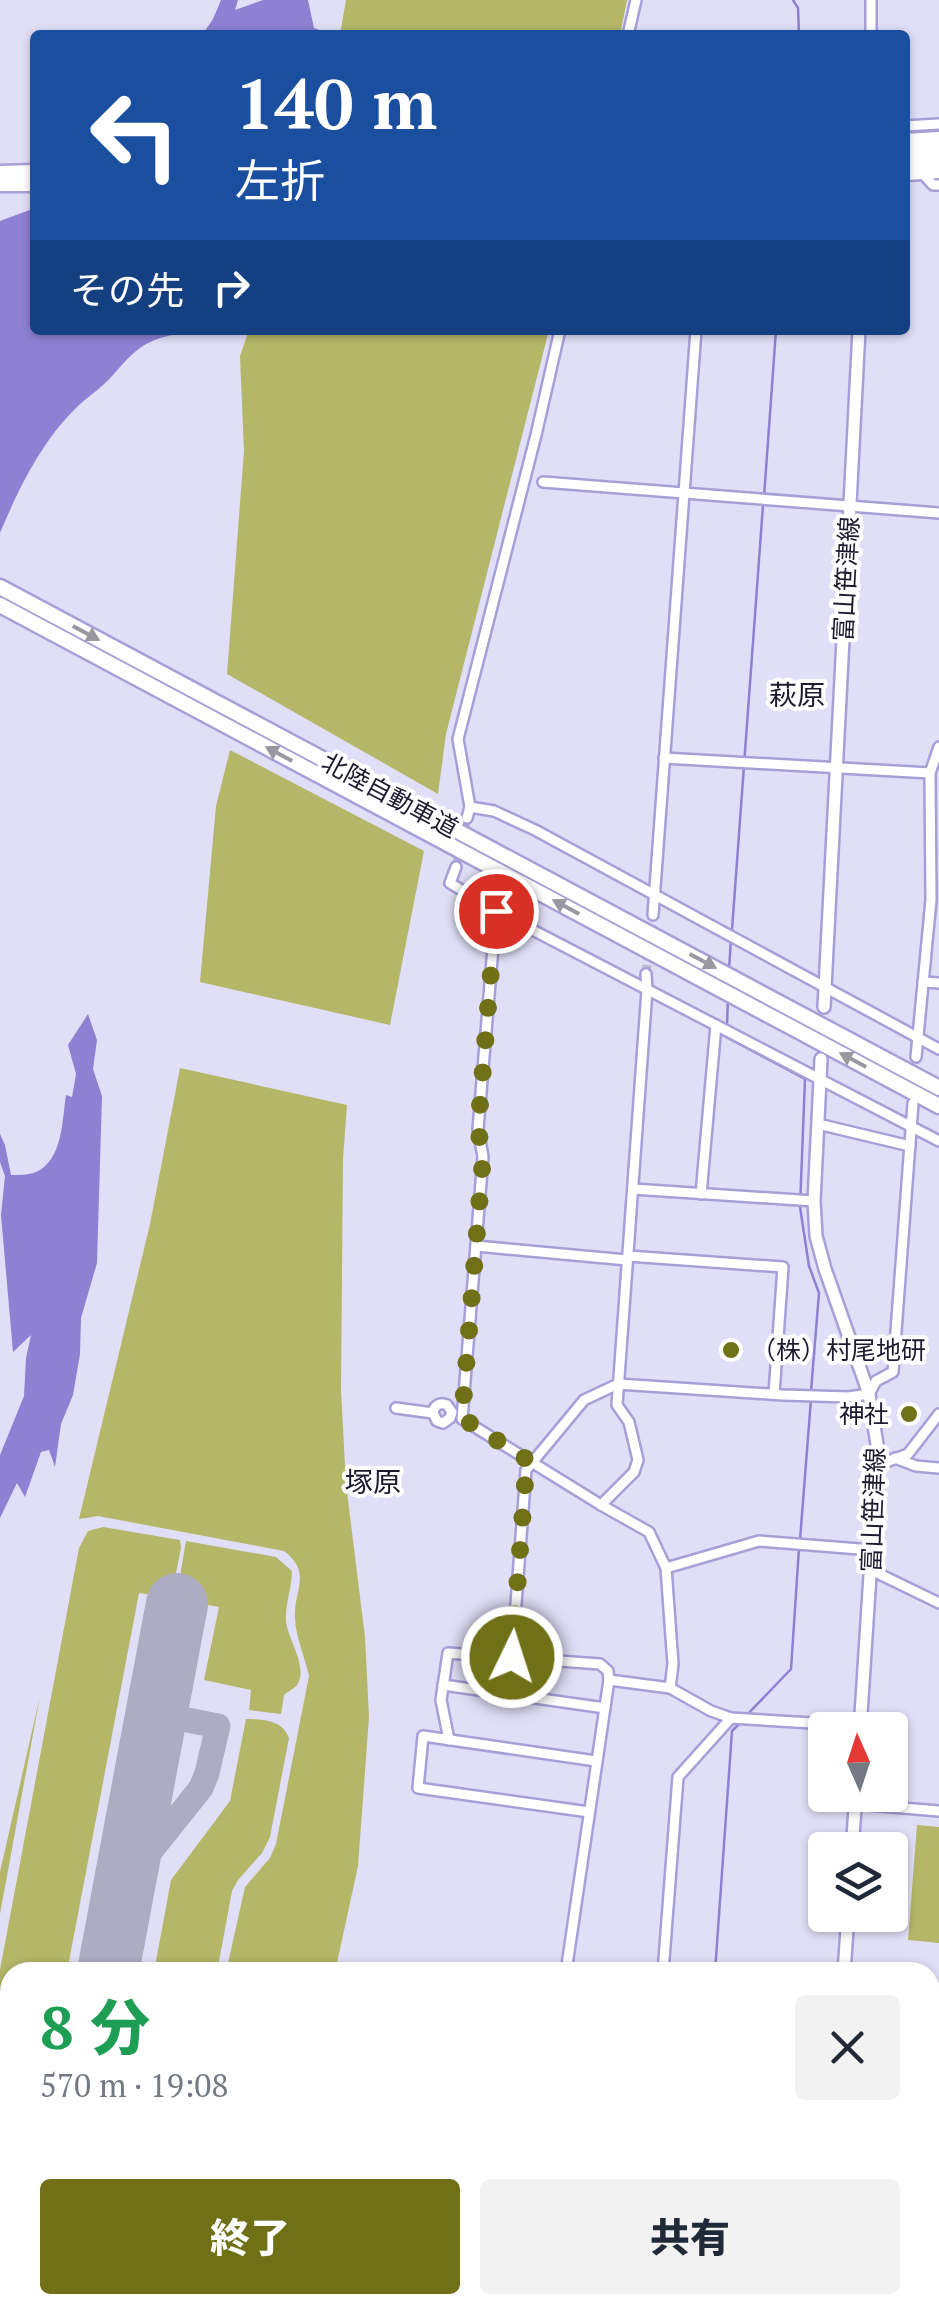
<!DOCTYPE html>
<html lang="ja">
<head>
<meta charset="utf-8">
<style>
	:root { --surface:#fff; --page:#f2f2f3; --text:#1f2937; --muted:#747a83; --accent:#707116 }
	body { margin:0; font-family:"PT Serif","Noto Sans JP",serif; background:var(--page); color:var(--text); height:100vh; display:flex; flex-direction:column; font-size:38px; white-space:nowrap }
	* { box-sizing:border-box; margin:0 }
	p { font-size:32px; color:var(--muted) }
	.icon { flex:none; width:55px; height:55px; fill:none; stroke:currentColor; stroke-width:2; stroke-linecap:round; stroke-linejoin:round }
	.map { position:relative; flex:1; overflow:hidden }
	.details { position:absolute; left:0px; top:1962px; width:940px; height:352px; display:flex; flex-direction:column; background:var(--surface); border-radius:30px 30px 0 0; box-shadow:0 2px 8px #0004 }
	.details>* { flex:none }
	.banner { position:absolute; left:30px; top:30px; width:880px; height:305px; border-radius:10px; box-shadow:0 2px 8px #0004; background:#1a4fa0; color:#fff; overflow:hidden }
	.needle { width:65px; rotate:357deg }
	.fabs { position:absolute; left:808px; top:1712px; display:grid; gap:20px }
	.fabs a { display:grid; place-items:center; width:100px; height:100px; border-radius:10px; background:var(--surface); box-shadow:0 2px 8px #0004; font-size:50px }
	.pin { position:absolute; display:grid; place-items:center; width:85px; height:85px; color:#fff; margin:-42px; border:5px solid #fff; border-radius:50%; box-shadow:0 2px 10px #0007 }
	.me { position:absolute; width:110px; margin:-55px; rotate:4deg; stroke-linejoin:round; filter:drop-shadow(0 0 8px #0008) }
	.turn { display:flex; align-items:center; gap:35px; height:210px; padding:0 40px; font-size:45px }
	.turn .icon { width:130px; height:130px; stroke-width:2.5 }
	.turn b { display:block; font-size:70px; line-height:85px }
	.then { display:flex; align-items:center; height:95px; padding:0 40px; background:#0003; gap:20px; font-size:38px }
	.round { display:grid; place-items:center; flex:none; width:105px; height:105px; border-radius:10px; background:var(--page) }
	.headline { display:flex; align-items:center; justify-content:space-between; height:170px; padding:0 40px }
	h1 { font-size:60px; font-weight:800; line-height:75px; color:#1e9e55 }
	.primary-button { display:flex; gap:20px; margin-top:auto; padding:20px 40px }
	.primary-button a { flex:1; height:115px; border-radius:10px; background:var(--accent); color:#fff; font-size:40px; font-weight:800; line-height:115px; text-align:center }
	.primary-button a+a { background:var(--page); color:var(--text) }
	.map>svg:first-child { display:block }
</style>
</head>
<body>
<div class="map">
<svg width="939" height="2314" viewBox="0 0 939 2314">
	<rect width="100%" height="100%" fill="#e1dff7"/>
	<!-- green -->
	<g fill="#b4b668">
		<polygon points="346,0 627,0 620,35 340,35"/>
		<polygon points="249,330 549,330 446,734 438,794 227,674 244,451 240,356"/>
		<polygon points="230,750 424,851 390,1025 200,982 216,806"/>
		<path d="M180,1068l167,37 -4,54 -2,232 5,93 19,153 4,80 -11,149 -23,106h-109l19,-85 25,-29 6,-14 33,-168c-4,-19 -13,-38 -14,-57 -2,-28 18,-46 -11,-68l-186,-35 -19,3 71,-295z"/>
		<polygon points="103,1527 180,1540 181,1548 171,1598 139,1593 67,1972 10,1972 10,2272 8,2281 0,2280 0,1970 79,1548 88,1531"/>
		<path d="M186,1541l90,16 16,14c0,17 -7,33 -6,50 1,17 23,46 11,64 -3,4 -9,6 -13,10l-3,19 -32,-4 2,-20 -47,-10 15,-73 -43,-8z"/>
		<polygon points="40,1696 0,1914 0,1872"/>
		<path d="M246,1719c17,0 37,1 43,19l-19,99 -8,16 -24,27 -6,11 -15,81h-63l17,-92 59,-79z"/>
		<polygon points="917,1825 939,1827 939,1943 908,1940"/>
		<polygon points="301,2305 477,2305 474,2314 298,2314"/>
	</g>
	<!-- water -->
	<g fill="#8e80d2">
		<polygon points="221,0 238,0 235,10 263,0 308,0 314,28 325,32 324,35 202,35 213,19"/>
		<path d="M35,208v122h172c-20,3 -43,4 -61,14 -15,9 -22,19 -34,32 -10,12 -24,20 -35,31 -36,35 -58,81 -77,126v-312z"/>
		<path d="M88,1014l9,26 -4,29 9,27 -5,167 -16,55 -1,36 -7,41 -12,29 -6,43 -6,-17 -8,2 -16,45 -8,-14 -17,35v-63l24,-59 2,-38 5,-23 -18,17 -12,-137 4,-39 -5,-14v-28l5,11 6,30c8,0 18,0 25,-3 27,-12 26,-52 30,-77l6,2 4,-23 -8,-29z"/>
	</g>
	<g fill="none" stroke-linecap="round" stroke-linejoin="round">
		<!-- stream -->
		<g stroke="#8e80d2" stroke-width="2.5">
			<polyline points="793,0 798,8 799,35"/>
			<polyline points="764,497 776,330"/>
			<polyline points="732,930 763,505"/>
			<polyline points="729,970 731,938"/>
			<polyline points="727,1025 728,998"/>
			<polyline points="727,1033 726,1037 805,1079 800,1207 809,1266 819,1293 811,1391"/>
			<polyline points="800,1540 811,1399"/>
			<polyline points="745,1717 791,1669 799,1548"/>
			<polyline points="715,1972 732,1731 740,1723"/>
			<polyline points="689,2314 690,2305"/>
		</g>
		<!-- taxiway -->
		<polyline stroke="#aeacc3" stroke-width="25" points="125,1883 201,1788 207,1773 218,1726 156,1714"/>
		<!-- runway -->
		<g stroke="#aeacc3" stroke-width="62">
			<polyline points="108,1972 177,1604"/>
			<polyline points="44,2314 46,2305"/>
		</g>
		<!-- minor-tunnel -->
		<g stroke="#bab8cf" stroke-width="9" stroke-dasharray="9 4.5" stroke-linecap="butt">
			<polyline points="456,867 467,818"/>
			<polyline points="646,974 653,915"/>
		</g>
		<!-- minor casing -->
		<g stroke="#a79fd7" stroke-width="14">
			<g id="minor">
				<polyline points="628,35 636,0"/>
				<polyline points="871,35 871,0"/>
				<polyline points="905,126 939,124"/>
				<polyline points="921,172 933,185 939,185"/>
				<polyline points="543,482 939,513"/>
				<polyline points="664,758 930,773"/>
				<polyline points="470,807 494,811 535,830 939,1049"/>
				<polyline points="467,818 470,807 458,739 536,435 560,330"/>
				<polyline points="456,867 450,883 496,911 939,1141"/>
				<polyline points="496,911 478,1129 483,1157 462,1419 601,1505 649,1532 666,1568 673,1664 670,1688"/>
				<polyline points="653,915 696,330"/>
				<polyline points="923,982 939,983"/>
				<polyline points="916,1057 931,900 930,773 939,747"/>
				<polyline points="818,1124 910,1146"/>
				<polyline points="633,1189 814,1201"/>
				<polyline points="701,1194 716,1025"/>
				<polyline points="476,1246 627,1260"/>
				<polyline points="628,1256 783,1267 774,1394"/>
				<path d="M396,1408l37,5 4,8 6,2 7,-5 2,-6 -5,-7c-7,-3 -13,0 -14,8"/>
				<polyline points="895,1458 916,1466 939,1468"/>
				<polyline points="878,1465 908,1454 939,1414"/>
				<polyline points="601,1505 634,1472 638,1460 629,1422 617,1405 647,990 646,974"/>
				<polyline points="666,1568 759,1541 872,1550"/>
				<polyline points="871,1570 939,1603"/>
				<polyline points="512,1657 526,1470 584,1400 618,1384 783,1395 848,1397 869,1394 876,1381 893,1372 913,1103"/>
				<polyline points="609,1680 670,1688 711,1711 731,1718 861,1726"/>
				<polyline points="443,1685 605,1708"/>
				<polyline points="449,1740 441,1700 448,1653 600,1664 608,1671 609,1680 566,1972"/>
				<polyline points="855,1804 939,1811"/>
				<polyline points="589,1812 418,1788 423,1736 596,1761"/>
				<polyline points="663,1972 678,1777 731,1718"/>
				<polyline points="930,2209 939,2209"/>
				<polyline points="485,2314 487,2305"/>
				<polyline points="583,2314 584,2305"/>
				<polyline points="906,2314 907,2305"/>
			</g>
		</g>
		<!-- major casing -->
		<g stroke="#a79fd7" stroke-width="16">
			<g id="major">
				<polyline points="824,1007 859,330"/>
				<polyline points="821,1059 814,1201 816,1236 825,1269 869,1394 878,1451 860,1730"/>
				<polyline points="852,1850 856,1795"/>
				<polyline points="844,1972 848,1915"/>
				<polyline points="820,2314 821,2305"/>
			</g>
		</g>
		<!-- highway casing -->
		<g stroke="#a79fd7" stroke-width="19">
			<g id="highway">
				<polyline points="905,141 939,139"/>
				<polyline points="905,151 939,149"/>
				<polyline points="905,163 939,161"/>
				<polyline points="0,173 35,172"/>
				<polyline points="905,173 939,171"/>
				<polyline points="0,184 35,184"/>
				<polyline points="0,587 939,1088"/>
				<polyline points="0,605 939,1106"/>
			</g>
		</g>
		<!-- minor -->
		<use href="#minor" stroke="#fff" stroke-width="9"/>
		<!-- major -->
		<use href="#major" stroke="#fff" stroke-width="11"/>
		<!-- highway -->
		<use href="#highway" stroke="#fff" stroke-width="14"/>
	</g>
	<!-- one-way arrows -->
	<defs><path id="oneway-solid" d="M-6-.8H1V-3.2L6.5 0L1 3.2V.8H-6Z" transform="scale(2.5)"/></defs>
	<g fill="#9998a1">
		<use href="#oneway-solid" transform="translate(86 633) rotate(28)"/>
		<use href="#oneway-solid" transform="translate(279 754) rotate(-152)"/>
		<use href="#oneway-solid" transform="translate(566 907) rotate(-152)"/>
		<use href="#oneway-solid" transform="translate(703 961) rotate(28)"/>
		<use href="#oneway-solid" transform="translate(853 1060) rotate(-152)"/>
	</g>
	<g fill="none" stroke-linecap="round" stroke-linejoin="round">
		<!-- route -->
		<polyline stroke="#707116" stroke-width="18" stroke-dasharray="0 32.4" points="496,911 478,1129 483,1157 462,1418 531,1462 526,1470 512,1657"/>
	</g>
	<!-- markers -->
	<g fill="#707116" stroke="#fff" stroke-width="4">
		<circle cx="731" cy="1350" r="10"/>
		<circle cx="909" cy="1414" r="10"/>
	</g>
	<g text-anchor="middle" stroke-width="8" stroke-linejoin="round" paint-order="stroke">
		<!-- street labels -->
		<g font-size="25" fill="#1d1a2f" stroke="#fff">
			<text transform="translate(846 579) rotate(-87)" y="9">富山笹津線</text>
			<text transform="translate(390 795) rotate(28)" y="9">北陸自動車道</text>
			<text transform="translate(873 1510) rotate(-88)" y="9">富山笹津線</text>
		</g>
		<!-- poi labels -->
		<g font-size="25" fill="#1d1a2f" stroke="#fff" text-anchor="start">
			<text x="751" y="1359">（株）村尾地研</text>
			<text x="889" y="1423" text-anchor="end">神社</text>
		</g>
		<!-- neighbourhood labels -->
		<g font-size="28" fill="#1d1a2f" stroke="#fff">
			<text x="797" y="705">萩原</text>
			<text x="373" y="1492">塚原</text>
		</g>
	</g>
</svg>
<div class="fabs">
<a><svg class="needle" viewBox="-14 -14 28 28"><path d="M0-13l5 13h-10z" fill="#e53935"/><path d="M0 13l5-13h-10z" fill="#747a83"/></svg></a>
<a><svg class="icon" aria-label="layers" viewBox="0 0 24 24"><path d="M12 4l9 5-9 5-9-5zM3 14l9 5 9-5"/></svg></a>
</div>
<div class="pin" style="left:496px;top:911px;background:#d93025"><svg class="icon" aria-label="arrive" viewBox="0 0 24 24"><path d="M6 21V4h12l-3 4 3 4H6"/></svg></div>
<svg class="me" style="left:512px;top:1657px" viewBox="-20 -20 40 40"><circle r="17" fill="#707116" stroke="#fff" stroke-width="3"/><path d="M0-11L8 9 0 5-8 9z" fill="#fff"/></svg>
<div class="banner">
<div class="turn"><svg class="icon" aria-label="left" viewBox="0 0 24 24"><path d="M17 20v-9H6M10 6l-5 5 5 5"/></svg><div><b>140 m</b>左折</div></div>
<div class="then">その先<svg class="icon" aria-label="right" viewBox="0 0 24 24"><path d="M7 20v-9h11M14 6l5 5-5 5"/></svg></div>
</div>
<section class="details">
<div class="headline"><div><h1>8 分</h1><p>570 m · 19:08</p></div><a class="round"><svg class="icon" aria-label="close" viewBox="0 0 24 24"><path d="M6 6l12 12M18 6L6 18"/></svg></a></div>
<div class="primary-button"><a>終了</a><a>共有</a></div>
</section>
</div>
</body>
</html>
